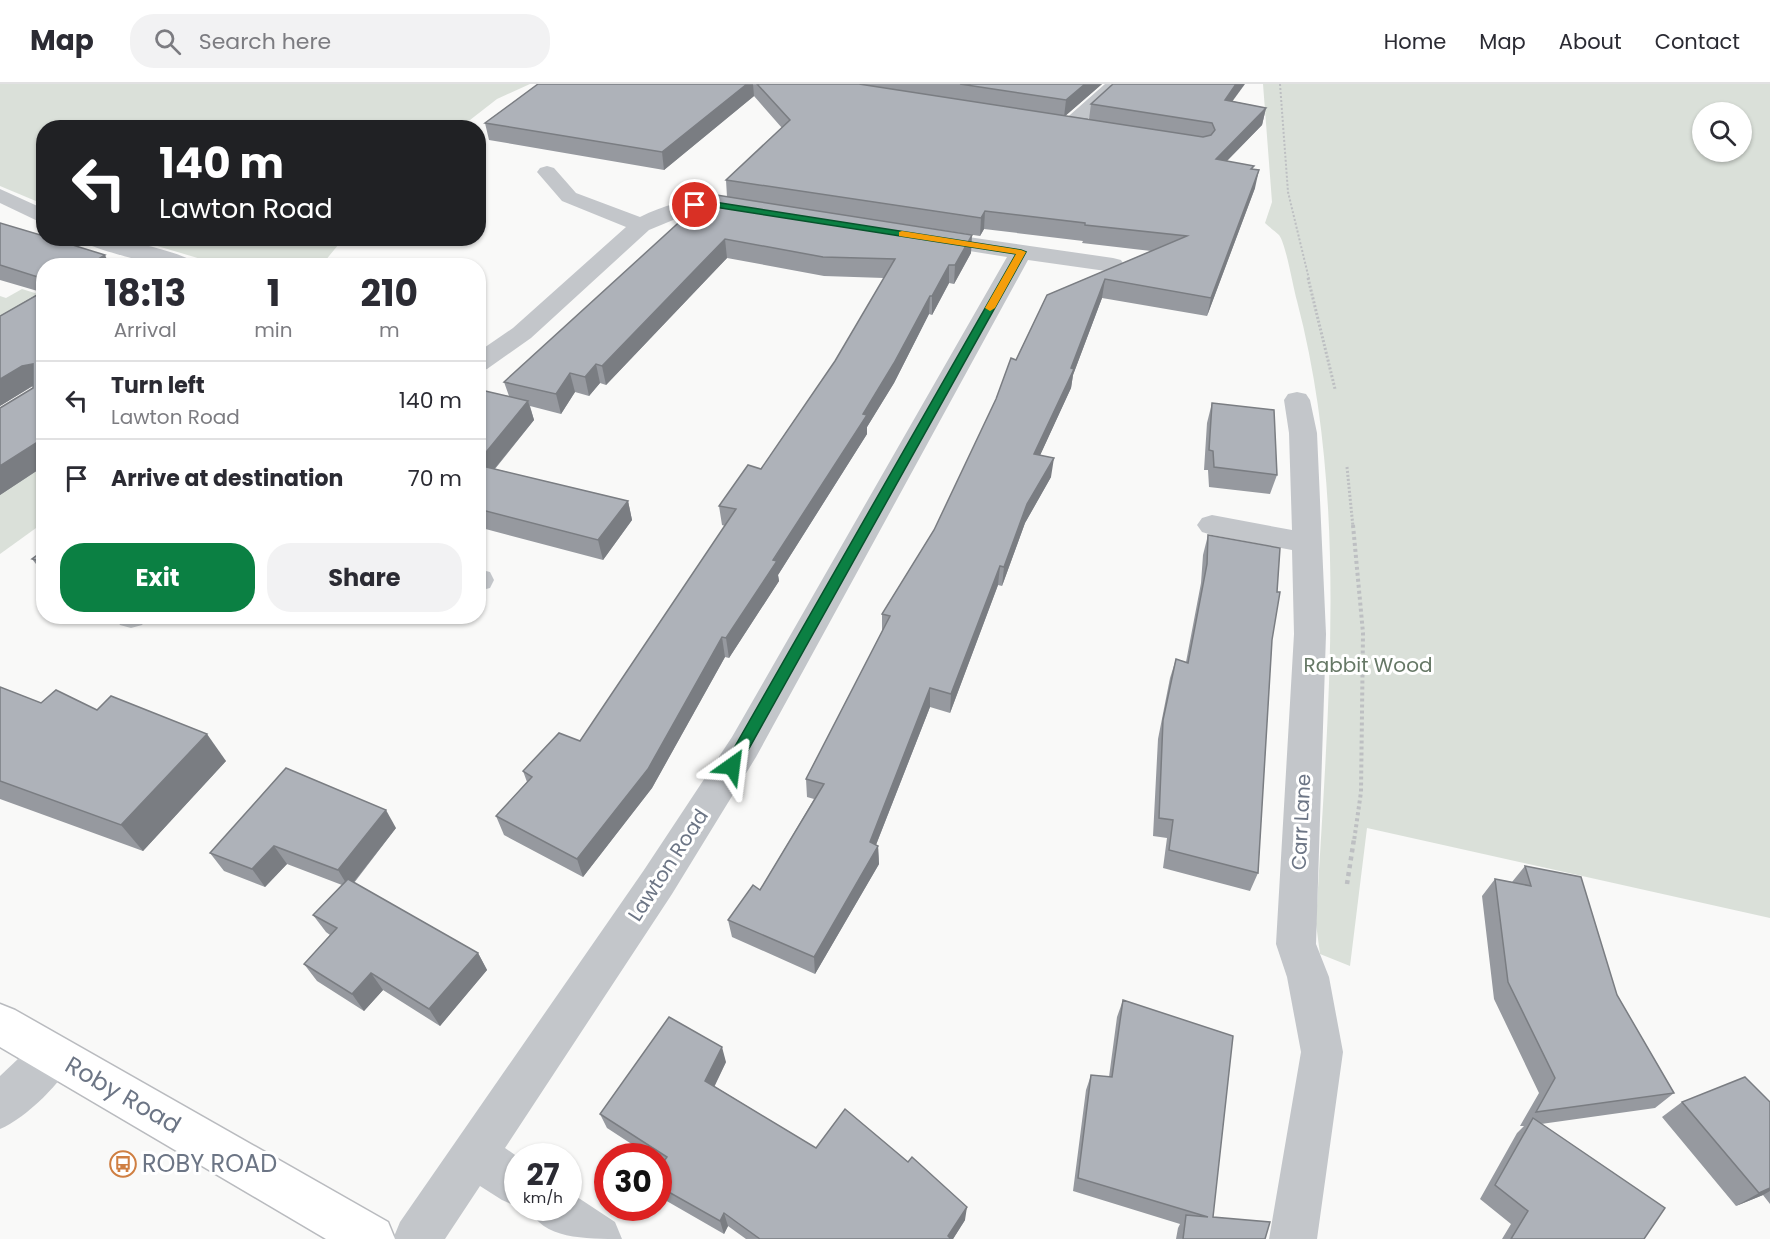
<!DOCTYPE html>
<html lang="en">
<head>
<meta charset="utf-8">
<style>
	:root { --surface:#fff; --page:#f2f2f3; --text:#2b2b33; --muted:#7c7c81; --line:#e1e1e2; --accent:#0b8043 }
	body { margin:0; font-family:Poppins,sans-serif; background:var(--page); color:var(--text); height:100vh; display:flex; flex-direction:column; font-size:22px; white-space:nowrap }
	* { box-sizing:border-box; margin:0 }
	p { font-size:20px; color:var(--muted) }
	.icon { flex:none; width:33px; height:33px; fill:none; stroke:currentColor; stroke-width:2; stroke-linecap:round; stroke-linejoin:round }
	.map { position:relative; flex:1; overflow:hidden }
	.details { position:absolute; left:36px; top:174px; width:450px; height:366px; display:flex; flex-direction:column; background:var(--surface); border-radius:24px; box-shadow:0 2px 4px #0004 }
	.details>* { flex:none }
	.hud { position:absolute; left:36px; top:36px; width:450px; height:126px; border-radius:24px; box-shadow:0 2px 4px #0004; background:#202124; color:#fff; overflow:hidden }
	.controls { position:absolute; left:1692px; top:18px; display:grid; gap:12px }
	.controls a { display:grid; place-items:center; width:60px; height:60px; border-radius:50%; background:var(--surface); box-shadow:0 2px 4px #0004; font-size:30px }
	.speed { position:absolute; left:504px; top:1059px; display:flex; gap:12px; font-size:30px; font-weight:700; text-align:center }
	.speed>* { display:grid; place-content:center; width:78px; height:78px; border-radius:50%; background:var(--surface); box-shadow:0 2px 4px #0004; line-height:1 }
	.speed small { font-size:15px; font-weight:400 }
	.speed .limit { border:9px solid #d22; background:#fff; color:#111 }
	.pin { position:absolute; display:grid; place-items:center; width:51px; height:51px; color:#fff; margin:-26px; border:3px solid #fff; border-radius:50%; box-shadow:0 2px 6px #0007 }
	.me { position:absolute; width:66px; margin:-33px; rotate:31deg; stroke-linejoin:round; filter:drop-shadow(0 0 4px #0008) }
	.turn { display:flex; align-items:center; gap:21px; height:126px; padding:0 24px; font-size:27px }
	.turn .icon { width:78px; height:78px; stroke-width:2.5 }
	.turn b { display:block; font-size:42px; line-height:51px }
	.eta { display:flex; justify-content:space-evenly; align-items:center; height:102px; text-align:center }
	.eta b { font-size:36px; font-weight:700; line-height:42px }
	.action { display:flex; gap:12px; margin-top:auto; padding:12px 24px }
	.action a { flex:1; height:69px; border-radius:24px; background:var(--accent); color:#fff; font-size:24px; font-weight:700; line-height:69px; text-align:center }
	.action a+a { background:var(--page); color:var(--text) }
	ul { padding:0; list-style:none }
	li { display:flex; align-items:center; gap:18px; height:78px; padding:0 24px; border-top:2px solid var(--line) }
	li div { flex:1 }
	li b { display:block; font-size:22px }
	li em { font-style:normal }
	header { display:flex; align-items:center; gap:36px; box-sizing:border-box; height:84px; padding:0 30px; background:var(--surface); border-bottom:2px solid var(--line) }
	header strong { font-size:28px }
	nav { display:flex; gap:33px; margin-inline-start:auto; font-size:21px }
	.search { width:420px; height:54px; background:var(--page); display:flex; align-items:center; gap:15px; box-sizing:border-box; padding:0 21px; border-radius:24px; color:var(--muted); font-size:22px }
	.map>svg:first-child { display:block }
</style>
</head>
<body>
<header>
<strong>Map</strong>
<div class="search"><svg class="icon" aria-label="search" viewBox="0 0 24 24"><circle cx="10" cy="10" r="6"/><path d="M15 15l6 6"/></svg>Search here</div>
<nav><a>Home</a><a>Map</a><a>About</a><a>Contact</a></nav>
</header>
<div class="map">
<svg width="1770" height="1155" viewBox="0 0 1770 1155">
	<rect width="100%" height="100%" fill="#f9f9f8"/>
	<!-- green -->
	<g fill="#dae0d9" fill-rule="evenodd">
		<polygon points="0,0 530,0 497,15 461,43 44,44 43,120 0,102"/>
		<path d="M1263,0h507v834l-403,-90 -17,138 -30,-12 -4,-30c11,-207 34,-421 -19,-623 -4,-14 -11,-57 -18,-66 -4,-4 -10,-8 -14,-12l7,-21zM1702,28h40v40h-40z"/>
		<polygon points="134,155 343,155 325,177 335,182 308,181 286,177 266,175 221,181"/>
		<polygon points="22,205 38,210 0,246 0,212 6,214"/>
		<polygon points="43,381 43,439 0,470 0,410"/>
	</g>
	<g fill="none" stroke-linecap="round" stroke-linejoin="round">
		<!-- major casing -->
		<g stroke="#b9bbbf" stroke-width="3">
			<polygon id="major" points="0,920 15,926 388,1138 395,1155 326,1155 0,963"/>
		</g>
		<!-- path-far3 -->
		<polyline stroke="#bdbfc2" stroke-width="2" stroke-dasharray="2 2" stroke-linecap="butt" points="1280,0 1288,108 1309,195"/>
		<!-- path-far2 -->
		<g stroke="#bdbfc2" stroke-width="3" stroke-dasharray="2 2" stroke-linecap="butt">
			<polyline points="1308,194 1335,305"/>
			<polyline points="1347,383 1353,443"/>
		</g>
		<!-- path-far1 -->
		<polyline stroke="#bdbfc2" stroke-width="4" stroke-dasharray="3 3" stroke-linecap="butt" points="1353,441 1363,549 1361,708 1354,757"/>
		<!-- path -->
		<polyline stroke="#bdbfc2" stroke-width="4.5" stroke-dasharray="4 4" stroke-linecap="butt" points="1347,800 1354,755"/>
		<!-- minor -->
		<g fill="#c3c6ca" fill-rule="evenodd">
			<polygon points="1105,0 1125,0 1076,46 1062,46 1059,42 1062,38"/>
			<path d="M547,82l7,2 22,25 64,24c36,-18 72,-22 111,-13l3,5 -3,5 -8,1 -29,-3 -24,1 -41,17 -118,108 -44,31 -9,3v-20l35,-24 113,-101 -64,-26 -25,-29 3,-4z"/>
			<polygon points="0,105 44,125 44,140 0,119"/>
			<polygon points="927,147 1113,174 1121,176 1124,181 1121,186 1113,188 1028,176 756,673 672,810 505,1064 518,1073 518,1123 502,1116 480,1102 445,1155 393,1155 400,1138 644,786 732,653 1007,173 919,159 916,154 919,149"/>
			<path d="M77,154c11,0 22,0 33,0 16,2 81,16 89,28 -11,0 -22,1 -33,0 -13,-2 -83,-19 -89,-28z"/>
			<polygon points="1297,308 1306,310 1310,316 1317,349 1326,550 1316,860 1329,893 1343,968 1317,1155 1269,1155 1301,968 1287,893 1276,860 1294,550 1292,466 1212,451 1202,448 1197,441 1202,434 1212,431 1292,446 1289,349 1284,316 1288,310"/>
			<polygon points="478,485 490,488 494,496 490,504 478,507"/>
			<polygon points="115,532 148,532 142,541 131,544 120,541"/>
			<path d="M53,950l15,6 7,15c-11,26 -49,63 -75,74v-53l38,-36z"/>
			<path d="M568,1107l47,31 7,17c-37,0 -80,0 -93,-31h39z"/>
		</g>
		<!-- major -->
		<use href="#major" fill="#fff" fill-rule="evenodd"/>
	</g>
	<!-- wall -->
	<g fill="#96999f">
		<polygon points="538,0 1102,0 1065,32 1089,35 1091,20 1232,17 1266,24 1262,41 1227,77 1253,85 1255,104 1207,232 1102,214 1073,291 1071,304 1040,371 1051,393 1025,439 1002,502 998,501 950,629 930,623 876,761 878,762 879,780 815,890 732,853 728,836 760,806 814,715 807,713 806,695 882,548 882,530 934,446 1047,211 1151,167 1082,159 1083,157 984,145 980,152 874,136 971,169 954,200 949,199 932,231 929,230 894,299 867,343 867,350 778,491 779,497 729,574 725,573 652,704 583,793 504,751 496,732 527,698 523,687 580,657 725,442 722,441 719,422 761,385 835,277 884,194 824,192 727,174 606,301 600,299 589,312 575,308 561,330 530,322 534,336 495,385 628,417 632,436 603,476 478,443 478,309 509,312 504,298 727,113 726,96 782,44 754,12 664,86 489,56 485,39"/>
		<polygon points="0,139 44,182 44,382 0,411 0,324 33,304 33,302 0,322 0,232 41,208 0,196"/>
		<polygon points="445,154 458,154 454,162"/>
		<polygon points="1212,319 1277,391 1270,410 1209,403 1208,386 1204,386 1207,339"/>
		<polygon points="1208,451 1272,556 1258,789 1250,807 1163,784 1167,754 1153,752 1158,655 1170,594 1176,575 1186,578 1201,499 1203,471"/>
		<polygon points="44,466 44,490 32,475"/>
		<polygon points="0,603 41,619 97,626 226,677 143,767 0,715"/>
		<polygon points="396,744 354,799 478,869 487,886 440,942 383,906 364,927 317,897 304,880 330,851 326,848 313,831 342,801 287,780 265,803 224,787 210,769"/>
		<polygon points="1525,782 1617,911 1674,1009 1655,1024 1541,1040 1644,1155 1502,1155 1511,1140 1480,1115 1517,1049 1524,1042 1520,1042 1539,1009 1494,915 1482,812 1495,795 1512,798"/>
		<polygon points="1123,916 1213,1133 1265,1155 1176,1155 1178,1144 1180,1140 1073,1107 1086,1006 1091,991 1109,993 1117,933"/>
		<polygon points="726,978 714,1002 816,1064 965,1136 953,1155 746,1155 728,1142 724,1150 658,1112 658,1085 662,1080 658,1078 658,1072 650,1072 607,1044 600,1030"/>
		<polygon points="1682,1018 1770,1018 1770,1120 1763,1111 1736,1122 1662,1033"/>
	</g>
	<!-- shaded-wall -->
	<g fill="#7a7d82">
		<polygon points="747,0 753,0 754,12 664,86 662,68"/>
		<polygon points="1085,0 1102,0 1064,33 1066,16"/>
		<polygon points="1236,0 1245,0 1221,33 1225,16"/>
		<polygon points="1266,24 1262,41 1212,92 1216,75"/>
		<polygon points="1259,86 1255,104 1207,232 1211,214"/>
		<polygon points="985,127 984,145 980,152 981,134"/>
		<polygon points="972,151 971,169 954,200 955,181"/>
		<polygon points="452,154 458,154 454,162"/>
		<polygon points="725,155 727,174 606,301 602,282"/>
		<polygon points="105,171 110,182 87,182"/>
		<polygon points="949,181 949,199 932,231 932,212"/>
		<polygon points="1105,195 1102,214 1073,291 1071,304 1032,389 1034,370 1071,284"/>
		<polygon points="930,212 929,230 894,299 867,343 867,350 778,491 779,497 729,574 726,554 863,330"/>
		<polygon points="33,280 34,301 0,322 0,295 22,282"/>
		<polygon points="596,280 600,299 589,312 585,293"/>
		<polygon points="570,289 575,308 561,330 556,310"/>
		<polygon points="528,317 534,336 482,400 478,388 478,378"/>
		<polygon points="44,354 44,382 0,411 0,382"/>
		<polygon points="1054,374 1051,393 1025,439 1002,502 1004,483 1027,420"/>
		<polygon points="628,417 632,436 603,476 598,456"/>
		<polygon points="1000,482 998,501 950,629 951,610"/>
		<polygon points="722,553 725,573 652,704 583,793 577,775"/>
		<polygon points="930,604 930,623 870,776 870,758"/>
		<polygon points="207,650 226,677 143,767 121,741"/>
		<polygon points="386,726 396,744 349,804 338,786"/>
		<polygon points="274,762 287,780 265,803 252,785"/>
		<polygon points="878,762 879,780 815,890 814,873"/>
		<polygon points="478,869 487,886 440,942 429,925"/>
		<polygon points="371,889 383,906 364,927 352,910"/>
		<polygon points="722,963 726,978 710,1012 705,997"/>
		<polygon points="1770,1104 1770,1107 1763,1111 1736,1122 1759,1109"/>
		<polygon points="967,1123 965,1136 953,1155 948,1155 948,1152"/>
		<polygon points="724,1129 728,1142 724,1150 720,1137"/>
	</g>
	<!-- building -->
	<g fill="#aeb2b9" stroke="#7a7d82" stroke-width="1.5">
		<polygon points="538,0 747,0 662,68 485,39"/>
		<polygon points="757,0 859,0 1203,53 1211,51 1215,46 1212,39 1091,20 1113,0 1236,0 1225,16 1266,24 1216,75 1254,82 1251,85 1259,86 1211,214 1105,195 1071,284 1074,285 1034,370 1054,374 1027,420 1004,483 1000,482 951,610 930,604 870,758 878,762 814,873 728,836 753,801 760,806 824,700 806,695 890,532 882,530 934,446 996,315 1011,274 1016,276 1047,211 1187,152 1085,141 1085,139 985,127 981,134 726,96 790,36"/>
		<polygon points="960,0 1085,0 1066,16"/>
		<polygon points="710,110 972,151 955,181 949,181 932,212 930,212 894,279 863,330 867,331 773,476 777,477 726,554 722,553 648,685 577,775 496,732 532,693 523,687 559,649 580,657 736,425 719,422 748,381 761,385 835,277 895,175 823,173 725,155 602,282 596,280 585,293 570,289 556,310 504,298"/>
		<polygon points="0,139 44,152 44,154 50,154 105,171 87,182 44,182 44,195 0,181"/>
		<polygon points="99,175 120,182 88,182"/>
		<polygon points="44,207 44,354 0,382 0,324 33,304 33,280 22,282 0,295 0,232"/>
		<polygon points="481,306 528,317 478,378 478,309"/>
		<polygon points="1212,319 1274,326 1277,391 1214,383 1213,367 1209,366"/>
		<polygon points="478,381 628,417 598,456 478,425"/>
		<polygon points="1208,451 1280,464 1277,508 1280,508 1272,556 1258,789 1169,766 1173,736 1159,734 1163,636 1176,575 1188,579 1207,480"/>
		<polygon points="44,466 44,478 32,475"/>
		<polygon points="0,603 41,619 56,606 97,626 111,612 207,650 121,741 0,697"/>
		<polygon points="286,684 386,726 338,786 274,762 252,785 210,769"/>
		<polygon points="1525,782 1581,793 1617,911 1674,1009 1536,1028 1555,994 1508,898 1495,795 1531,802"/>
		<polygon points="348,795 478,869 429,925 371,889 352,910 304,880 337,844 313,831"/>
		<polygon points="1123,916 1233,952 1213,1133 1270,1138 1265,1155 1183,1155 1186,1131 1208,1133 1078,1094 1091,991 1112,993"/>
		<polygon points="669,933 722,963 705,997 816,1064 845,1025 908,1078 912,1073 967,1123 948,1152 951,1155 760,1155 724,1129 720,1137 658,1102 658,1085 667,1073 600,1030"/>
		<polygon points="1745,993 1770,1018 1770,1104 1759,1109 1682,1018"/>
		<polygon points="1533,1034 1665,1124 1644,1155 1511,1155 1528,1127 1495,1101"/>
	</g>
	<!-- route -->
	<polygon fill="#0b8043" stroke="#07532c" stroke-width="1.5" points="708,117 1021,166 1026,168 737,686 726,686 724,682 726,678 1016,170 708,122 695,123 690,121"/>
	<!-- slow -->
	<polygon fill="#f59e0b" points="902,147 1021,166 1026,168 995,224 990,227 985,224 1016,170 899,152 899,148"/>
	<!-- icons -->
	<defs>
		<g id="bus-ring" transform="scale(1.35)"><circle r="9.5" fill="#fff" stroke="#cf7f42" stroke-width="1.5"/><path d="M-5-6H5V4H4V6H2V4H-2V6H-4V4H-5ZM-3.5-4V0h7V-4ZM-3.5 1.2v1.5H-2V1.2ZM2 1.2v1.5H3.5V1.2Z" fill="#cf7f42"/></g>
	</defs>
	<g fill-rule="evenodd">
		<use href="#bus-ring" x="123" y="1080"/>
	</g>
	<g text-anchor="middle" stroke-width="6" stroke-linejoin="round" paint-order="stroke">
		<!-- park labels -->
		<g font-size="20" fill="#667866" stroke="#fff">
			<text x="1368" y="588">Rabbit Wood</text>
		</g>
		<!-- street labels -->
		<g font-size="20" fill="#6c7585" stroke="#fff">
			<text transform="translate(1301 738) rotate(-87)" y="7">Carr Lane</text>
			<text transform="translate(668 781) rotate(-57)" y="7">Lawton Road</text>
		</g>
		<!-- near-street labels -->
		<g font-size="24" fill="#6c7585" stroke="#fff">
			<text transform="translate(123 1011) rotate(30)" y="8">Roby Road</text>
		</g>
		<!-- near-poi labels -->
		<g font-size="24" fill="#6c7585" stroke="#fff" text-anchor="start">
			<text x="142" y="1088">ROBY ROAD</text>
		</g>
	</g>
</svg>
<div class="controls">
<a><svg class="icon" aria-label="search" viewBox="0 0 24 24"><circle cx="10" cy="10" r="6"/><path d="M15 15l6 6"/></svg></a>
</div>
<div class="speed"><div>27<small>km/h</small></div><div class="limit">30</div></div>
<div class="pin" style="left:695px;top:121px;background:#d93025"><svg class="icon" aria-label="arrive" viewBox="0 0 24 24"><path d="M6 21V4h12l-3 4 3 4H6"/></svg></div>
<svg class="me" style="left:732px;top:682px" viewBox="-20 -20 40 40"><path d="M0-17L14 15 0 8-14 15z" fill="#0b8043" stroke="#fff" stroke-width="4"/></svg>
<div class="hud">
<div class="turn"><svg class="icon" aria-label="left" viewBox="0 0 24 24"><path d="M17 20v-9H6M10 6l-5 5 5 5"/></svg><div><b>140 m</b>Lawton Road</div></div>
</div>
<section class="details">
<div class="eta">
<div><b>18:13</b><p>Arrival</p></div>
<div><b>1</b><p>min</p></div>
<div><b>210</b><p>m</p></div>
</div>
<ul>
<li><svg class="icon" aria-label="left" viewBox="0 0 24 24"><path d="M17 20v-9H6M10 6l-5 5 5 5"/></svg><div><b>Turn left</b><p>Lawton Road</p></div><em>140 m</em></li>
<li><svg class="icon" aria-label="arrive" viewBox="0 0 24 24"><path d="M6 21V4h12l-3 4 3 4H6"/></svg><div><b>Arrive at destination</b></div><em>70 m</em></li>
</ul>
<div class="action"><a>Exit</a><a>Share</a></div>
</section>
</div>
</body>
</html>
